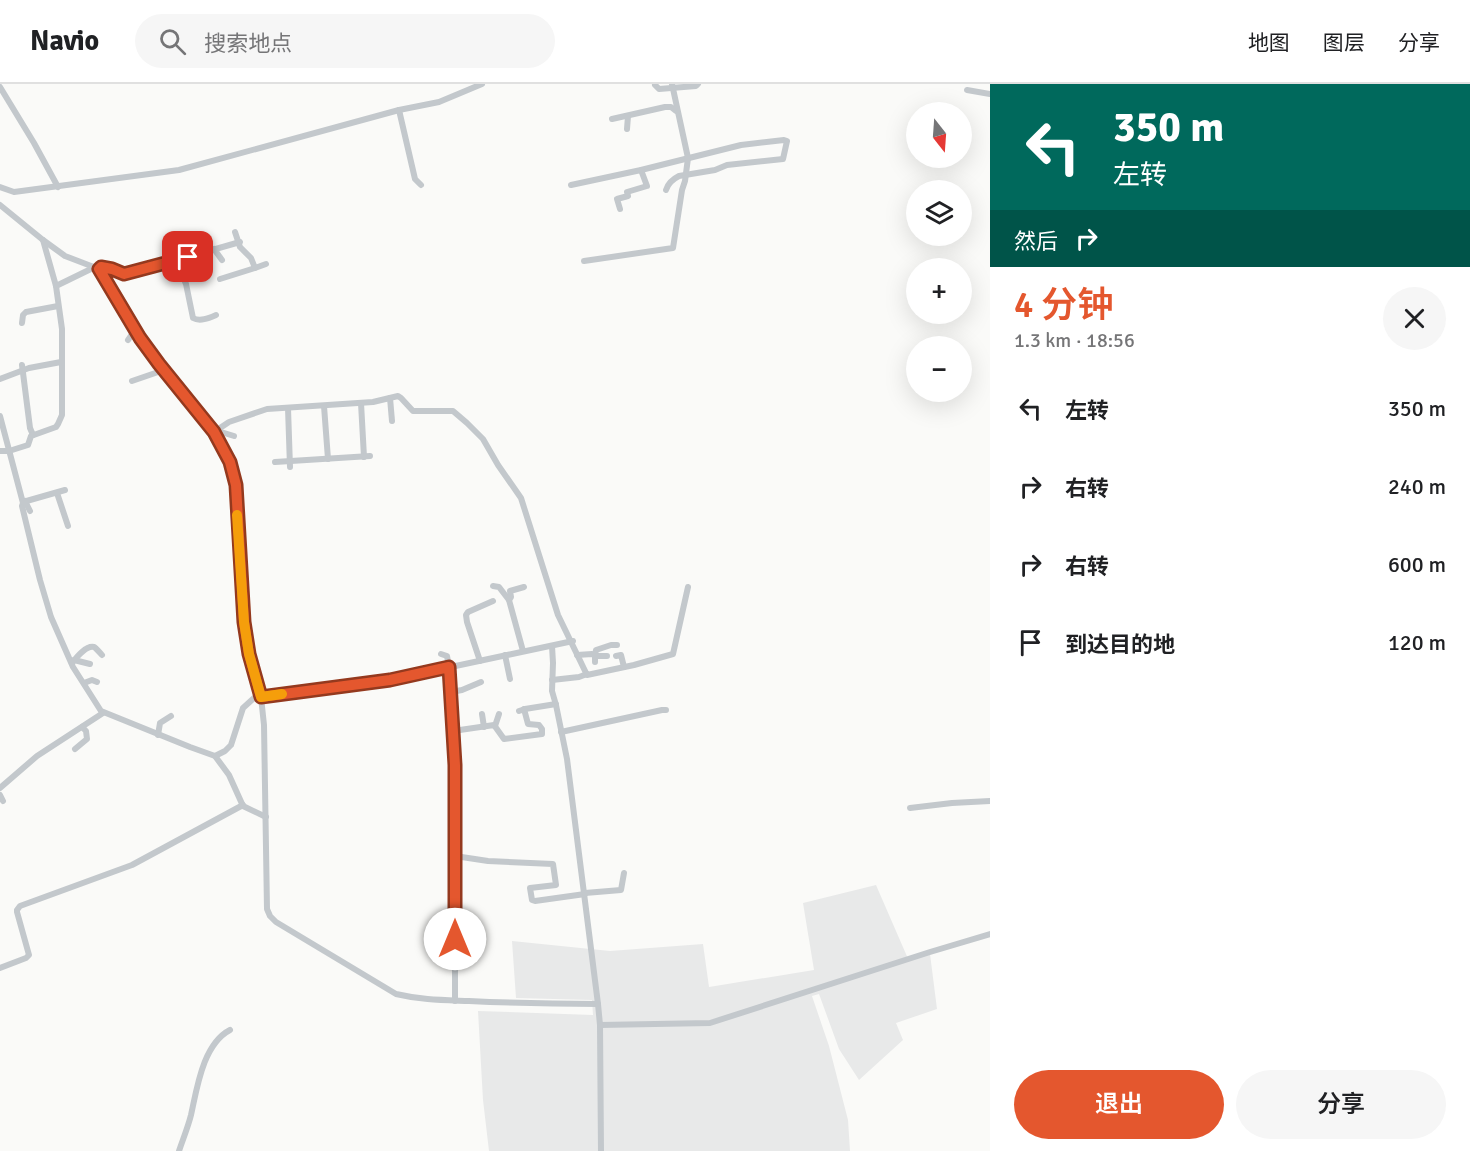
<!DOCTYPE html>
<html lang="zh">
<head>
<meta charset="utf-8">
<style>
	:root { --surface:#fff; --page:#f6f6f6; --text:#202124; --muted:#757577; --line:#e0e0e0; --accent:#e4572e }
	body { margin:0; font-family:Signika,"Noto Sans SC",sans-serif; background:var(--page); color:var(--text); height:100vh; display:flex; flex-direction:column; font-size:22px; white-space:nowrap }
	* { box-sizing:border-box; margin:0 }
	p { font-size:20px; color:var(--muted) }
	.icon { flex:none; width:33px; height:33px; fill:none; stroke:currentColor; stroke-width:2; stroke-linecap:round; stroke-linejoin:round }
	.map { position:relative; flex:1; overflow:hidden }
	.sheet { display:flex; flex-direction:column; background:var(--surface); width:480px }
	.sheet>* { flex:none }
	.top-card { background:#00695c; color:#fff; overflow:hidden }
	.needle { width:39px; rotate:163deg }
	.controls { position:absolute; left:906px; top:18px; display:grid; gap:12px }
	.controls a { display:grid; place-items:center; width:66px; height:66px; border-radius:50%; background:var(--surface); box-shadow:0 6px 24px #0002; font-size:30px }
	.pin { position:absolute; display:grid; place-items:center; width:51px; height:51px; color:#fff; margin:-26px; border-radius:12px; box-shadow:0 3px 9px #0006 }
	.me { position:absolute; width:66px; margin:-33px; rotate:0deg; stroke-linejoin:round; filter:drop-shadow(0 0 4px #0008) }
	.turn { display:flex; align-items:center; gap:21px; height:126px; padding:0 24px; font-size:27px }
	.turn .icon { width:78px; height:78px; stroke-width:2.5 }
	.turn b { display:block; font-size:42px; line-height:51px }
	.then { display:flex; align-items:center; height:57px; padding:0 24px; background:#0003; gap:12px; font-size:22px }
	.round { display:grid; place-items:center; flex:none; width:63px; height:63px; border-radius:32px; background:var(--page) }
	.summary { display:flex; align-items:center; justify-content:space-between; height:102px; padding:0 24px }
	h1 { font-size:36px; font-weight:600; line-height:45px; color:var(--accent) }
	.primary-button { display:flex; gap:12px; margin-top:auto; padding:12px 24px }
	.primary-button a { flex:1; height:69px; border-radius:36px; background:var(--accent); color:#fff; font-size:24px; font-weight:600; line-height:69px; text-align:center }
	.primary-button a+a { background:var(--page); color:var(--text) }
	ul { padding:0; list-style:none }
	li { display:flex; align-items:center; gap:18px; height:78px; padding:0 24px }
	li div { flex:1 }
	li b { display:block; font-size:22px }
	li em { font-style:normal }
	header { display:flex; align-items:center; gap:36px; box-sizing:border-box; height:84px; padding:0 30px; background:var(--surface); border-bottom:2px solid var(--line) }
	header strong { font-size:28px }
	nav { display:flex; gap:33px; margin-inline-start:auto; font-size:21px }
	.search { width:420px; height:54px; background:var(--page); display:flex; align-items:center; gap:15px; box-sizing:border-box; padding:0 21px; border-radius:33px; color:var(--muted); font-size:22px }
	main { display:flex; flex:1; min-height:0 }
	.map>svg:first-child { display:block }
</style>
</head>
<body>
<header>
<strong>Navio</strong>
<div class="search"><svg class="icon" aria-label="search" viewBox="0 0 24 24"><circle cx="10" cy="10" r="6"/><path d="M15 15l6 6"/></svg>搜索地点</div>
<nav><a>地图</a><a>图层</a><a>分享</a></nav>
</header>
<main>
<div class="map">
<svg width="990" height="1067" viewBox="0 0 990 1067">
	<rect width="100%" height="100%" fill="#fafaf8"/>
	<!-- built -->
	<polygon fill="#e8e9e9" points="876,801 909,877 930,870 937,925 896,939 903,956 859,996 839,965 819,910 812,912 829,962 848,1036 850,1067 489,1067 483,1016 478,927 593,931 592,916 516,914 512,857 610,867 703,860 709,903 814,886 803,819"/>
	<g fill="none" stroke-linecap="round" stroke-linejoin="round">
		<!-- street -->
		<g stroke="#c3c8cc" stroke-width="6">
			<polyline points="655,1 659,5 696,2 698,0"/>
			<polyline points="0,3 34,59 58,103"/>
			<polyline points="967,6 990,10"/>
			<polyline points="399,26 415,95 421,101"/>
			<polyline points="612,35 665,23 671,23 676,27"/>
			<polyline points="627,45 628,32"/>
			<path d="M571,101l70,-15 100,-25 43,-5 3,1 -4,18 -56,6 -12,5 -36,6c-6,3 -11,7 -13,14"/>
			<polyline points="0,103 14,108 179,86 399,26 439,18 482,0"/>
			<path d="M0,121l43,35 22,16 34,13 41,69 24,32 50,62 10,16 6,14 6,23 8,137 5,32 12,43 3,28 3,184 3,7 6,6 120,72c25,6 48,6 73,7 43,2 86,3 129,3l2,21 110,-2 220,-71 60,-18"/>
			<polyline points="620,125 617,115 628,112 627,108 647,102 641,86"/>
			<polyline points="214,165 222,176"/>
			<path d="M176,176l10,24 7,34c7,4 16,0 23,-3"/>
			<polyline points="584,177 673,164 682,106 685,97 688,74 672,0"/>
			<polyline points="255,184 266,180"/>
			<path d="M99,185l2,-2c10,2 21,7 31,6l108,-31"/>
			<polyline points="183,193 200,189"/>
			<polyline points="220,195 255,184 251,174 240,163 235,148"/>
			<polyline points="56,202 95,183"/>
			<polyline points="22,239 23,231 26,228 58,222"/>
			<polyline points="128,256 135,246"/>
			<polyline points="22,281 30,344 33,351"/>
			<polyline points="0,295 29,284 61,278"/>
			<polyline points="132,297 164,286"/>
			<polyline points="390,314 392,337"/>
			<polyline points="361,319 364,373"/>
			<polyline points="324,322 328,375"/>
			<polyline points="288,324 290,383"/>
			<polyline points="0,332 23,419 22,422 40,496 51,533 73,583 101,627 190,663 215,672 229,691 243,722 266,733"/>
			<polyline points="214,348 229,338 267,325 373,318 398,312 401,314 413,327 453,327 467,339 483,355 498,381 521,414 558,531 587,591 634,581 673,570 688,503"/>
			<polyline points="216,350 221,348 234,352"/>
			<polyline points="0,367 9,367 28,361 31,352 56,343 58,340 62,331 62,245 56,202 43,156"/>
			<polyline points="275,378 370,372"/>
			<polyline points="57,409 68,442"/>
			<polyline points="25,417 30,427"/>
			<polyline points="23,418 65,406"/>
			<polyline points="493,502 499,503 509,516"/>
			<polyline points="552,562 553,579 552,607 556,621 567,675 598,920"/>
			<polyline points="523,567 509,516 511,513 510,507 524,503"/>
			<polyline points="441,570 447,572 449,583 455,681 455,917"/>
			<polyline points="505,571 510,595"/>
			<polyline points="577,571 592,570 597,572 607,572"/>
			<polyline points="616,572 621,571 624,583"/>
			<polyline points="74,576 90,580"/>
			<polyline points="480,577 467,538 466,531 468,528 493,517"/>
			<polyline points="595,578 595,571 596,566 611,561 617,561"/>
			<path d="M72,579c4,-5 14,-18 22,-16 2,1 7,7 8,8"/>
			<polyline points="552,596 579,593 587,590"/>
			<polyline points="84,599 92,596 97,598"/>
			<polyline points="451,608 462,606 481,598"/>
			<polyline points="519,627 525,625 556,620"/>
			<polyline points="482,630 484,643"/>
			<polyline points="495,642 499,630"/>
			<polyline points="453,647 494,641 504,655 542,650 542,645 539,641 528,640 524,625"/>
			<polyline points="561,648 662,626 666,626"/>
			<polyline points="158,651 160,639 171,632"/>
			<polyline points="75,665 87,655 86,647 82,643"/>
			<polyline points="215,672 225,667 231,661 243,624 254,614 390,596 573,557"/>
			<polyline points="0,704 37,672 103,629"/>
			<polyline points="0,711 3,717"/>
			<polyline points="910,724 952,719 990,717"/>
			<polyline points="455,772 488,777 553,780 556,801 530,804 532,816 535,817 585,810"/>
			<polyline points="585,809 621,806 624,789"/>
			<polyline points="0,884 26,874 29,871 17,828 17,826 20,822 132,781 243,721"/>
			<polyline points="600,941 601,1067"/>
			<path d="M179,1067c4,-12 9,-24 12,-36 6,-27 12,-71 39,-85"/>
		</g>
	</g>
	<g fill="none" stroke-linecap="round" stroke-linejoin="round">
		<!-- route casing -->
		<g stroke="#94391e" stroke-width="15">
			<polyline id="route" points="188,173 124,190 112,185 101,183 99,185 140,254 159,280 214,348 230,378 236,401 244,538 249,570 261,613 390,596 449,583 455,681 455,855"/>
		</g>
		<!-- route -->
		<use href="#route" stroke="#e4572e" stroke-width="10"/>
		<!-- slow -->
		<polyline stroke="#f59e0b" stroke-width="10" points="237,431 244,538 249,570 261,613 282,610"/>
	</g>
</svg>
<div class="controls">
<a><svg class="needle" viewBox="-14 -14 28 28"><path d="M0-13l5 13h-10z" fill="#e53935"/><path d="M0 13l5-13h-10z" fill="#757577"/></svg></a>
<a><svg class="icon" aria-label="layers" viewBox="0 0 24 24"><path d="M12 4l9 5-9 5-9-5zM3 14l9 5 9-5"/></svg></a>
<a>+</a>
<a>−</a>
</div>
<div class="pin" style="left:188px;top:173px;background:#d93025"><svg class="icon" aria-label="arrive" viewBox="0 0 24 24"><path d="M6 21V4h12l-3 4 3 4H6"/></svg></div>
<svg class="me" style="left:455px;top:855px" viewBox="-20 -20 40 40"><circle r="19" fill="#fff"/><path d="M0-13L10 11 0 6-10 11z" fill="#e4572e"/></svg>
</div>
<section class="sheet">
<div class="top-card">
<div class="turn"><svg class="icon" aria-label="left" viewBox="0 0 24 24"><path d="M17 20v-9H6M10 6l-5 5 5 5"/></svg><div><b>350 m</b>左转</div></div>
<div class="then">然后<svg class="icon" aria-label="right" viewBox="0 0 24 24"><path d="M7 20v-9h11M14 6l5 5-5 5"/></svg></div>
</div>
<div class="summary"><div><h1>4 分钟</h1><p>1.3 km · 18:56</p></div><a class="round"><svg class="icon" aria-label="close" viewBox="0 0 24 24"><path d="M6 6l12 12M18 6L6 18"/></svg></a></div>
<ul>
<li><svg class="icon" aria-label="left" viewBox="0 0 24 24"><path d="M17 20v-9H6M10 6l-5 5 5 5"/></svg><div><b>左转</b></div><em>350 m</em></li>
<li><svg class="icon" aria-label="right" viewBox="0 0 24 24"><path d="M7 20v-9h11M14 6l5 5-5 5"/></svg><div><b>右转</b></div><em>240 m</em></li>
<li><svg class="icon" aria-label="right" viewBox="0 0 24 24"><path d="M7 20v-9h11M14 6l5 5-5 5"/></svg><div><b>右转</b></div><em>600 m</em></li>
<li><svg class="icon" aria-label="arrive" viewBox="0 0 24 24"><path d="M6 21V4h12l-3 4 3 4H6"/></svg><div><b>到达目的地</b></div><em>120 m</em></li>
</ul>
<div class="primary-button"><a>退出</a><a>分享</a></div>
</section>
</main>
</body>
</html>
